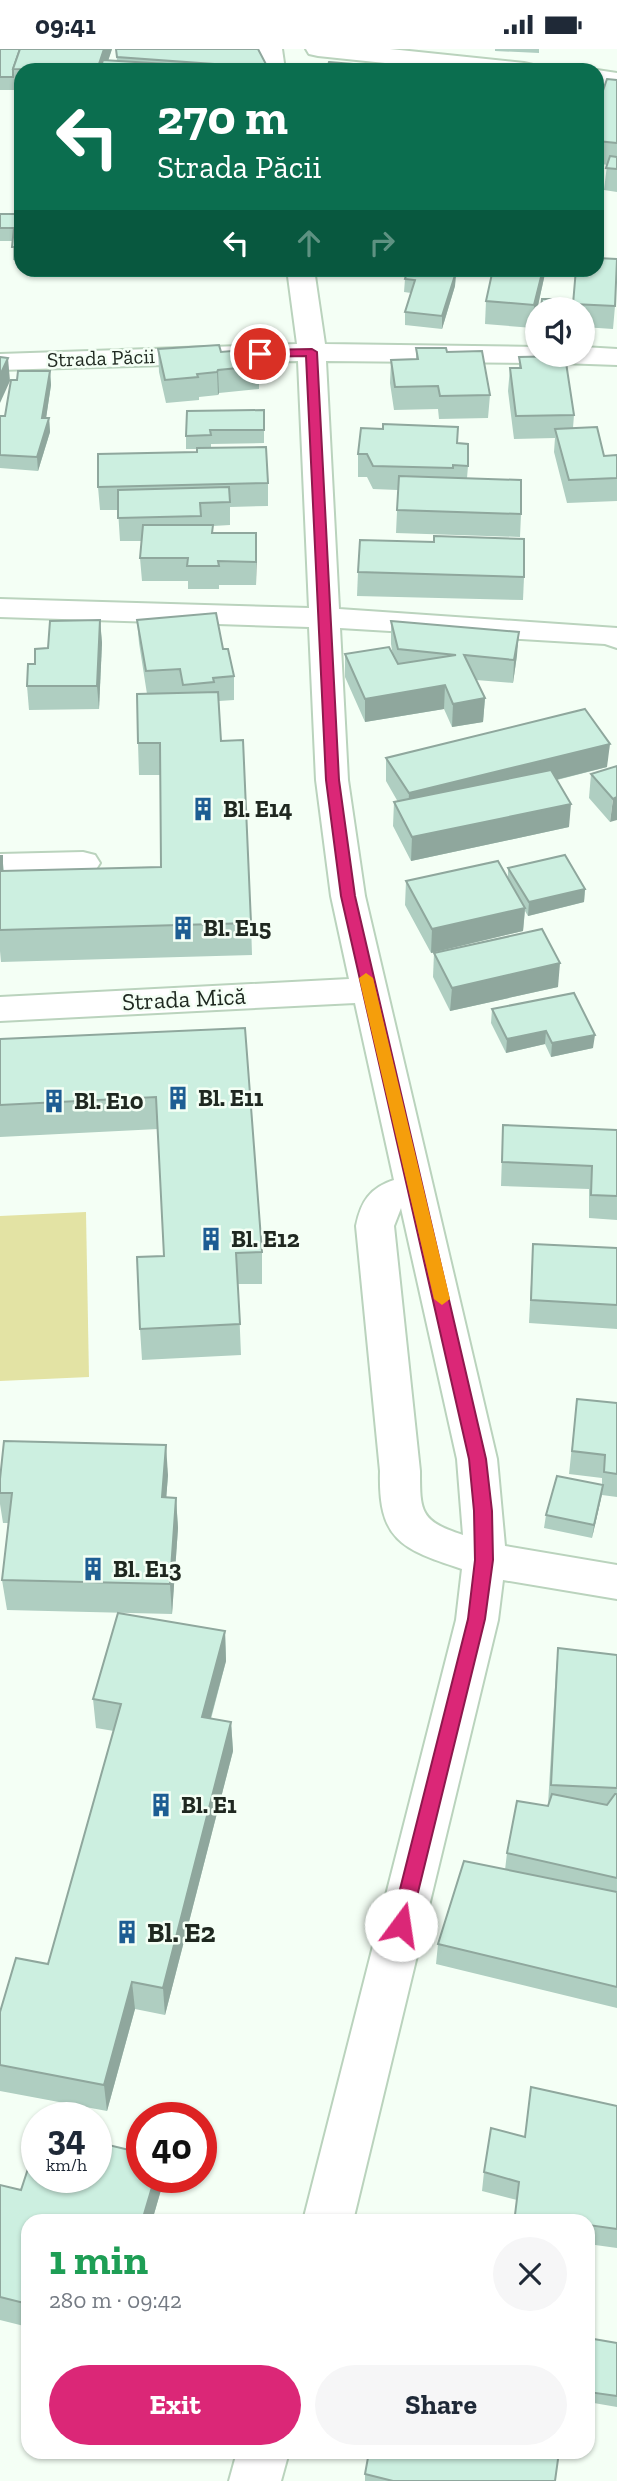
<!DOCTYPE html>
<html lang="en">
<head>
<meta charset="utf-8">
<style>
	:root { --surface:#fff; --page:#f6f6f7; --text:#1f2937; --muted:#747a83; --accent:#db2777 }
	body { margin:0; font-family:"Zilla Slab",serif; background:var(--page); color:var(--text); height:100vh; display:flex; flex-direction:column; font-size:26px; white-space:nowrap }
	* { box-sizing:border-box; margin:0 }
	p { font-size:23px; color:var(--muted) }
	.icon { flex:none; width:38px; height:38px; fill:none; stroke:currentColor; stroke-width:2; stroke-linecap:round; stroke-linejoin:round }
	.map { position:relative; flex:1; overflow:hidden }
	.sheet { position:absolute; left:21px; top:2165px; width:574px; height:245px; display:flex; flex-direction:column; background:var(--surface); border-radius:21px; box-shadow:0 2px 5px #0004 }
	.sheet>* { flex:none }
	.banner { position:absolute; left:14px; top:14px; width:590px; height:214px; border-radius:21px; box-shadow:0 2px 5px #0004; background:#0b6e4f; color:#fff; overflow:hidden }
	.fabs { position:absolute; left:525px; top:248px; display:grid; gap:14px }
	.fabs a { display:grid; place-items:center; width:70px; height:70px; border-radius:50%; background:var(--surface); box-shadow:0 2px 5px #0004; font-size:35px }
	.speed { position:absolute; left:21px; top:2053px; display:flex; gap:14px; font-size:35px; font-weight:700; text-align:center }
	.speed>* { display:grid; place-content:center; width:91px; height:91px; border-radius:50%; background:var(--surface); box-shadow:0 2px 5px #0004; line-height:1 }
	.speed small { font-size:18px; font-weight:400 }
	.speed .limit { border:10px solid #d22; background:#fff; color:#111 }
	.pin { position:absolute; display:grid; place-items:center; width:60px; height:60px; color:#fff; margin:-30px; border:4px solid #fff; border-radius:50%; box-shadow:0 2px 7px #0007 }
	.me { position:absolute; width:77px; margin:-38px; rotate:14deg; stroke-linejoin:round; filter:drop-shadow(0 0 5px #0008) }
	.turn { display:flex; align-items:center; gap:24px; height:147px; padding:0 28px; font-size:32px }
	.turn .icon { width:91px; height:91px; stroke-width:2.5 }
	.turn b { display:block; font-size:49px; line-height:60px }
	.lanes { display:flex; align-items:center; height:66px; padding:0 28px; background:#0003; justify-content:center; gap:35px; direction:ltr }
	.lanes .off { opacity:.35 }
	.round { display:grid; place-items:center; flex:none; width:74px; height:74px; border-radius:37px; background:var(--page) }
	.summary { display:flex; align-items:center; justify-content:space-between; height:119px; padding:0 28px }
	h1 { font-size:42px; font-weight:800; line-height:52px; color:#1e9e55 }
	.primary-button { display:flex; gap:14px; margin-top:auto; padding:14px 28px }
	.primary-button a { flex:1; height:80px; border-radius:42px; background:var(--accent); color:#fff; font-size:28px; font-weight:800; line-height:80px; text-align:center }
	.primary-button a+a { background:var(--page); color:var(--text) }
	.status { display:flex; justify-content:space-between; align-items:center; height:49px; padding:0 35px; background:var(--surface); direction:ltr }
	.status svg { height:19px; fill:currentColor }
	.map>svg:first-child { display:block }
</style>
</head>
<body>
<div class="status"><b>09:41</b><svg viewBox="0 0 49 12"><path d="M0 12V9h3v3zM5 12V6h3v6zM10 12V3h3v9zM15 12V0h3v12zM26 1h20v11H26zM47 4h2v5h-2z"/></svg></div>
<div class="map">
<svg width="617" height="2432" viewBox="0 0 617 2432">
	<rect width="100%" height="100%" fill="#f4fff5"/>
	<!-- green -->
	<polygon fill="#e3e3a4" points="86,1163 89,1328 0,1332 0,1167"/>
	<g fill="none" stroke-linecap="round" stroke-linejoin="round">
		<!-- minor casing -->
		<g stroke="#bad3bd" stroke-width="4">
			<g id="minor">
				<polygon points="258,0 282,0 285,21 261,21"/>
				<polygon points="306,0 390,0 524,14 533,16 536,21 452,21 318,7 309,5"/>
				<polygon points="595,21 597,21 617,24 617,38 597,35"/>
				<path d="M287,220h27l11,75 212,3v8h46v-8l34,2v16l-56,-2 -12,-5 -12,5 -211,-2 13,248 278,19v20l-12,-4 -265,-16 8,152 17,116 132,563 8,87 112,19v34l-114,-19 -5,40 -145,601h-50l153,-601 6,-51c-61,-20 -84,-29 -82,-98l-24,-245c5,-25 14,-38 38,-46l-39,-177 -355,18v-24l349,-18 -18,-83 -15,-116 -7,-153 -309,-10v-18l309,9 -11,-247 -298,9v-16l297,-10zM401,1159l56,251 6,76c-43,-14 -43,-23 -43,-64l-26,-245z"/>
				<polygon points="83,803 95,806 100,814 95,822 83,825 0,827 0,805"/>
				<polygon points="237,2403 289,2403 281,2432 229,2432"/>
			</g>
		</g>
		<!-- minor -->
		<use href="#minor" fill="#fff" fill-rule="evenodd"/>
	</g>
	<!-- wall -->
	<g fill="#afcec1">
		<polygon points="0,0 112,0 108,12 117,12 116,0 268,19 268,21 21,21 21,42 15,42 15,38 14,41 0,41"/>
		<polygon points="495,0 539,0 539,4 495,2"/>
		<polygon points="617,31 617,143 604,141 607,116 597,114 597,59"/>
		<polygon points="21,161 21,211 13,211 13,192 0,192 0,165 20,165"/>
		<polygon points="493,220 546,220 533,279 485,275 486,252"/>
		<polygon points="576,220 615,257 613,280 583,278 583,261 573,261"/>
		<polygon points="456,223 455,237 442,280 405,276 405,263 411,244 404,243 405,230"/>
		<polygon points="416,299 447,303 490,346 488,369 439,370 438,360 394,361 390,334 391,311 416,310"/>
		<polygon points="158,300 221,303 259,317 259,340 219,344 218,346 199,348 199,351 166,354 159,323"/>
		<polygon points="519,308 574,366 573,379 604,407 617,406 617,452 567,454 554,403 555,389 514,390 508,342 510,319 519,319"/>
		<polygon points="50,322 51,336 46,369 49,369 50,383 38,422 0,419 0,367 5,367 17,331"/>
		<polygon points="264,361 264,394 211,395 211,399 268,434 268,457 230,458 230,476 213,477 213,484 256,484 256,536 219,536 219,540 188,540 188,532 142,532 140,509 142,492 120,492 118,461 100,461 98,438 197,403 197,400 186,400 186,387"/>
		<polygon points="458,394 468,417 467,429 521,465 520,488 396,484 398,441 373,440 367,428 358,428 358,405"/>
		<polygon points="358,523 524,528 523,551 357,547"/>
		<polygon points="100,571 102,594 99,660 29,661 27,637 35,615 48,599"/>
		<polygon points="137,571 223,600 234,627 234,651 219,652 221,692 251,874 252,906 1,913 0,902 0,807 2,807 4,822 161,818 160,726 139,726 138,694 147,645 139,594"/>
		<polygon points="391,572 517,606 513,634 476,631 485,649 483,673 452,678 444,660 365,673 345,628 345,605 393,607 391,595"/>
		<polygon points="386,709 607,718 557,731 569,778 411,812 393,777 394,753 398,753 386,732"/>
		<polygon points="617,717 610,773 589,749 591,725"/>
		<polygon points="508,819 585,840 584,853 528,867 525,862 523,882 431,904 405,856 406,832 508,828"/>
		<polygon points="434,904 558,938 450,962 433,928"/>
		<polygon points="492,960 593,999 551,1008 545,995 506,1004 491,974"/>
		<polygon points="245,979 262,1203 262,1235 238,1235 241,1306 142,1311 140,1280 164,1207 158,1080 0,1088 0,990"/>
		<polygon points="503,1076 617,1081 617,1171 589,1169 589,1140 501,1137"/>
		<polygon points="533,1195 617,1199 617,1280 529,1274"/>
		<polygon points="577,1350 617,1354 617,1448 602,1446 592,1489 544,1479 546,1466 602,1436 602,1429 569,1425"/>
		<polygon points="168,1426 166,1449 176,1449 178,1479 172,1565 7,1561 2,1531 9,1474 3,1474 0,1455 0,1430"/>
		<polygon points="225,1582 226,1612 211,1670 231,1673 233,1702 165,1966 135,1960 107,2062 0,2042 0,1963 48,1915 114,1682 96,1679 93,1650"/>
		<polygon points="558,1599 617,1606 617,1959 436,1915 438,1895 505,1821 507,1804 548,1756 556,1621"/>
		<polygon points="617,2057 617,2199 588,2195 588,2172 514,2172 517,2151 482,2142 484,2123 525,2088"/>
		<polygon points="163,2134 152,2172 28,2172 28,2278 0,2271 0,2136 21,2141"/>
		<polygon points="588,2289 617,2294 617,2358 588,2353"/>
		<polygon points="365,2425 555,2432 365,2432"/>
	</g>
	<!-- shaded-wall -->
	<g fill="#8fa79d">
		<polygon points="104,0 112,0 105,21 97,21"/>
		<polygon points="543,220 546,220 533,279 534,256"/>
		<polygon points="456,223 455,237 442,280 442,267"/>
		<polygon points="8,309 10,332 0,354 0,326"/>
		<polygon points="218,321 219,344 218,346 217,323"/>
		<polygon points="50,322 51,336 44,383 42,369"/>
		<polygon points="49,369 50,383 38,422 37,408"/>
		<polygon points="256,484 257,507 256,536"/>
		<polygon points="100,571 102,594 99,660 97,637"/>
		<polygon points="519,583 517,606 513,634 514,611"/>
		<polygon points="445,636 444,660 365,673 365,650"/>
		<polygon points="485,649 483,673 452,678 453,655"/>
		<polygon points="610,695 607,718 408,768 409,744"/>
		<polygon points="617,748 617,771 610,773 613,750"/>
		<polygon points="571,755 569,778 411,812 412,788"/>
		<polygon points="585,840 584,853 528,867 529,853"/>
		<polygon points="525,859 523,882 431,904 432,880"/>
		<polygon points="560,914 558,938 450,962 452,939"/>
		<polygon points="546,982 545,995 506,1004 507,990"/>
		<polygon points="595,986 593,999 551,1008 552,994"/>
		<polygon points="166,1396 168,1426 164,1479 162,1448"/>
		<polygon points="603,1436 601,1449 592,1489 594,1476"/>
		<polygon points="176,1449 178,1479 172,1565 170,1535"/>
		<polygon points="225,1582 226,1612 203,1697 202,1668"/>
		<polygon points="231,1673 233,1702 165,1966 163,1939"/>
		<polygon points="132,1933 135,1960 107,2062 104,2036"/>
		<polygon points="155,2128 163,2128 163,2134 152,2172 142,2172"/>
	</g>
	<!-- building -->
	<g fill="#ccefe0" stroke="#8fa79d" stroke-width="2">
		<polygon points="0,0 20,0 13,20 13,28 0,28"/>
		<polygon points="20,0 104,0 97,21 13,20"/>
		<polygon points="116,0 258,0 268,19 117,8"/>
		<polygon points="103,11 214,18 213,21 100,21"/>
		<polygon points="329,13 376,17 375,20 385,21 318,21 319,18 327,19"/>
		<polygon points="607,30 617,31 617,94 597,92 597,59"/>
		<polygon points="610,107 617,108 617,120 606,119"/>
		<polygon points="20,161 21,161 21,198 12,198 14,179 0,179 0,165 20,165"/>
		<polygon points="597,209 617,210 615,257 573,255 576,220 597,220"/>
		<polygon points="408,220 427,220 456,223 442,267 405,263 415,231 405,230"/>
		<polygon points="493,220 543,220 534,256 486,252"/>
		<polygon points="542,250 562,250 562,261 541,261"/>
		<polygon points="219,296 221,303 255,300 259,317 218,321 217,323 197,325 198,328 165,331 158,300"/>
		<polygon points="416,299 446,299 447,303 482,302 490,346 440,347 438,337 395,338 391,311 418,310"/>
		<polygon points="565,307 574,366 516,367 510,319 521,319 519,308"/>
		<polygon points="0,308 8,309 0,326"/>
		<polygon points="18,322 50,322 42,369 49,369 37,408 0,406 0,367 5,367 11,331 17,331"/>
		<polygon points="264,361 264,381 210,381 211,386 186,387 187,362"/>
		<polygon points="383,375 458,378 457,394 468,395 468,417 453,416 453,419 373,417 367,405 358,405 361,379 383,380"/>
		<polygon points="597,378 604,407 617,406 617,429 569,431 555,380"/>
		<polygon points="266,398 268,434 98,438 98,405 197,403 197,399"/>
		<polygon points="399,427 521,431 521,465 397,461"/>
		<polygon points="229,438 230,453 200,454 201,467 118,469 118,441"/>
		<polygon points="143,476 213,476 212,484 256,484 256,513 218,512 219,517 187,517 188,509 140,509"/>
		<polygon points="434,487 524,490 524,528 358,523 360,491 434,493"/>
		<polygon points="216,564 223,600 228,600 234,627 213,629 214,633 183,636 180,620 146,622 137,571"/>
		<polygon points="100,571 97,637 27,637 28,615 35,615 35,600 48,599 50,572"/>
		<polygon points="391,572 519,583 514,611 464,606 485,649 453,655 445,636 365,650 345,605 389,598 398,615 456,606 398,600"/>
		<polygon points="218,643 221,692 243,691 251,874 0,881 0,807 2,807 2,822 161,818 160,694 138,694 137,645"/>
		<polygon points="585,660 610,695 409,744 386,709"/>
		<polygon points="617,717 617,748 613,750 591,725"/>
		<polygon points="551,721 571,755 412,788 394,753"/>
		<polygon points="565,806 585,840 529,853 508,819"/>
		<polygon points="498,812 525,859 432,880 406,832"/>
		<polygon points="542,880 560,914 452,939 434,904"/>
		<polygon points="574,944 595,986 552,994 546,982 507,990 492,960"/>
		<polygon points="245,979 262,1203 236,1204 240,1275 140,1280 137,1208 164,1207 156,1048 0,1056 0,990"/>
		<polygon points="503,1076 617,1081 617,1147 591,1146 592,1117 502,1113"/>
		<polygon points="533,1195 617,1199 617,1256 531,1251"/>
		<polygon points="577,1350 617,1354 617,1425 604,1423 605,1406 572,1402"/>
		<polygon points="4,1392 166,1396 162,1448 176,1449 170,1535 2,1531 12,1444 0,1444 0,1430"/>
		<polygon points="557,1427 603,1436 594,1476 546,1466"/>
		<polygon points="118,1564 225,1582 202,1668 231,1673 163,1939 132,1933 104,2036 0,2016 0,1963 16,1909 48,1915 121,1655 93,1650"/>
		<polygon points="558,1599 617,1606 617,1739 551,1736"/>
		<polygon points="552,1745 607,1756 615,1745 617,1745 617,1829 507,1804 517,1752 548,1757"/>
		<polygon points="464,1812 617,1843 617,1938 438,1895"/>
		<polygon points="531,2038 617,2057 617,2180 588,2176 588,2172 555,2172 515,2166 519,2133 484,2123 491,2079 525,2088"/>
		<polygon points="37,2092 37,2128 96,2128 96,2093 142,2104 142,2128 155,2128 142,2172 28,2172 28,2255 0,2248 0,2136 21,2141"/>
		<polygon points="588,2289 617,2294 617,2347 588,2343"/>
		<polygon points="369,2403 559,2403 555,2432 393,2432 365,2425"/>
	</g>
	<!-- route -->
	<polygon fill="#db2777" stroke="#8e194d" stroke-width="2" points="312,300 317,303 339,731 355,847 486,1410 492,1462 493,1511 485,1570 410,1876 407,1882 401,1885 394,1882 391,1876 468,1570 475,1511 474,1462 469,1410 341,847 326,731 306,307 260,308 254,305 260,301"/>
	<!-- slow -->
	<polygon fill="#f59e0b" points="366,924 373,929 450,1250 442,1256 434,1250 359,929"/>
	<!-- icons -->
	<defs>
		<g id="building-bare" transform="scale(1.89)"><path d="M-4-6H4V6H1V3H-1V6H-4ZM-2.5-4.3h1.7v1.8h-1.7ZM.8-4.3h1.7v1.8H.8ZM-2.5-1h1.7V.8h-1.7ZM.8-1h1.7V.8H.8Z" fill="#1d5d93" stroke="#f4fff5" stroke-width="2.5" paint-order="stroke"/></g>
	</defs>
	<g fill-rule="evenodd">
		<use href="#building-bare" x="203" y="760"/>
		<use href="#building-bare" x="183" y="879"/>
		<use href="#building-bare" x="178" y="1049"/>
		<use href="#building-bare" x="54" y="1052"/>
		<use href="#building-bare" x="211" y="1190"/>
		<use href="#building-bare" x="93" y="1520"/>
		<use href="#building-bare" x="161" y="1756"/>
		<use href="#building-bare" x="127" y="1883"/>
	</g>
	<g text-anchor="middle" stroke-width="5" stroke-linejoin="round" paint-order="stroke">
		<!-- far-street labels -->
		<g font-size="21" fill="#1f2820" stroke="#f4fff5">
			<text transform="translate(101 309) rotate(-2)" y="7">Strada Păcii</text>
		</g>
		<!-- poi labels -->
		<g font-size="24" font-weight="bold" fill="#1f2820" stroke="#f4fff5" text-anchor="start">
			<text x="223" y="768">Bl. E14</text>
			<text x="203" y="887">Bl. E15</text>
			<text x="198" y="1057">Bl. E11</text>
			<text x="74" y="1060">Bl. E10</text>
			<text x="231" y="1198">Bl. E12</text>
			<text x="113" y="1528">Bl. E13</text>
			<text x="181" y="1764">Bl. E1</text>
		</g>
		<!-- street labels -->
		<g font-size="24" fill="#1f2820" stroke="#f4fff5">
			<text transform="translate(184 950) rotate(-3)" y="8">Strada Mică</text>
		</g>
		<!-- near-poi labels -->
		<g font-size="28" font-weight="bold" fill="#1f2820" stroke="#f4fff5" text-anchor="start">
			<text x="147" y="1893">Bl. E2</text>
		</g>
	</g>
</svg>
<div class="fabs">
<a><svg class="icon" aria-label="sound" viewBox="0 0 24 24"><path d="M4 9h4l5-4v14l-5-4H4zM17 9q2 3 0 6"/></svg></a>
</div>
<div class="speed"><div>34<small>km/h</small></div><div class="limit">40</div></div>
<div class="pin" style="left:260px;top:305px;background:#d93025"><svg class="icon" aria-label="arrive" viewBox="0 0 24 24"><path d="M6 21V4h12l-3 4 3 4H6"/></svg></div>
<svg class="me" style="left:401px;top:1876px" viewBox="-20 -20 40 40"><circle r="19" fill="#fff"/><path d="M0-13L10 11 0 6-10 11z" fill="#db2777"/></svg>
<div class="banner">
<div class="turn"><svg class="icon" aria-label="left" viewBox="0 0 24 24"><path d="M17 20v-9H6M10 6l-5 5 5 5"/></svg><div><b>270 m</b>Strada Păcii</div></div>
<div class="lanes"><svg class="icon" aria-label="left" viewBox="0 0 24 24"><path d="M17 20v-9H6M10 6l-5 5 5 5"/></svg><svg class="icon off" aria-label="ahead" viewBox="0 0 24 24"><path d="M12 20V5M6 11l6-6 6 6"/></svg><svg class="icon off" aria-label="right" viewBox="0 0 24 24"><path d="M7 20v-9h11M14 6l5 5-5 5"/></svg></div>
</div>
<section class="sheet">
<div class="summary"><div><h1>1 min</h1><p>280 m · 09:42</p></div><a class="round"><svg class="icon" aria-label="close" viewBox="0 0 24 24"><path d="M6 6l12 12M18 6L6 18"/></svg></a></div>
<div class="primary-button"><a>Exit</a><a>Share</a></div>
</section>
</div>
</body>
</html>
